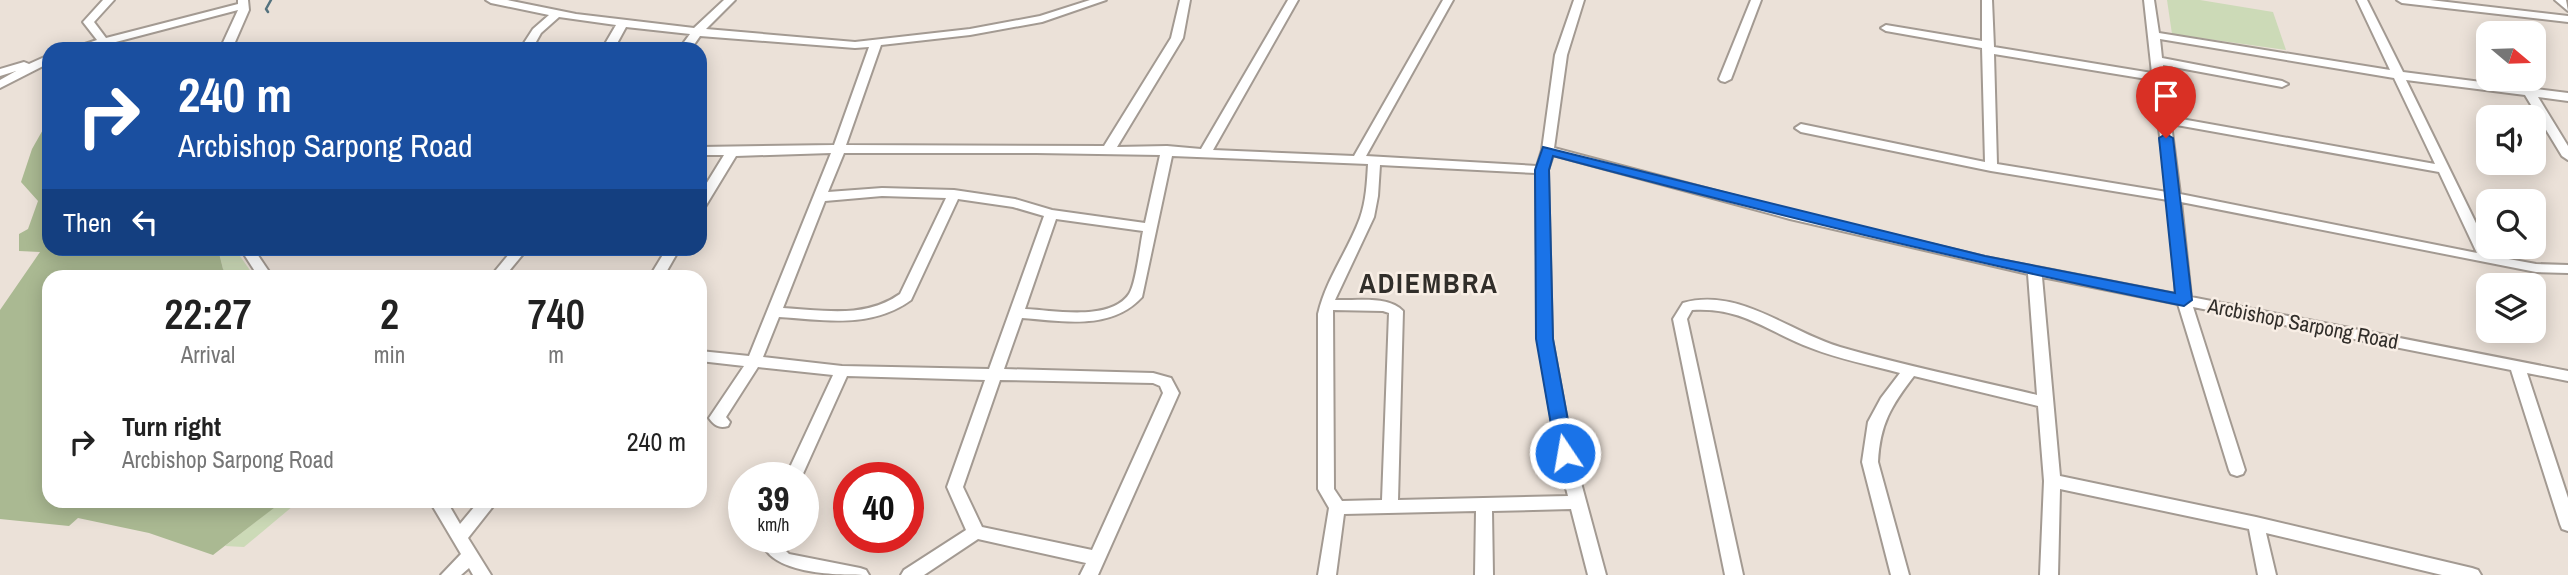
<!DOCTYPE html>
<html lang="en">
<head>
<meta charset="utf-8">
<style>
	:root { --surface:#fff; --page:#f6f6f6; --text:#222; --muted:#767676 }
	body { margin:0; font-family:"Archivo Narrow",sans-serif; background:var(--page); color:var(--text); height:100vh; display:flex; flex-direction:column; font-size:26px; white-space:nowrap }
	* { box-sizing:border-box; margin:0 }
	p { font-size:23px; color:var(--muted) }
	.icon { flex:none; width:38px; height:38px; fill:none; stroke:currentColor; stroke-width:2; stroke-linecap:round; stroke-linejoin:round }
	.map { position:relative; flex:1; overflow:hidden }
	.sheet { position:absolute; left:42px; top:270px; width:665px; height:238px; display:flex; flex-direction:column; background:var(--surface); border-radius:21px; box-shadow:0 4px 18px #0003 }
	.sheet>* { flex:none }
	.top-card { position:absolute; left:42px; top:42px; width:665px; height:214px; border-radius:21px; box-shadow:0 4px 18px #0003; background:#1a4fa0; color:#fff; overflow:hidden }
	.needle { width:46px; rotate:109deg }
	.controls { position:absolute; left:2476px; top:21px; display:grid; gap:14px }
	.controls a { display:grid; place-items:center; width:70px; height:70px; border-radius:14px; background:var(--surface); box-shadow:0 4px 18px #0003; font-size:35px }
	.speed { position:absolute; left:728px; top:462px; display:flex; gap:14px; font-size:35px; font-weight:700; text-align:center }
	.speed>* { display:grid; place-content:center; width:91px; height:91px; border-radius:50%; background:var(--surface); box-shadow:0 4px 18px #0003; line-height:1 }
	.speed small { font-size:18px; font-weight:400 }
	.speed .limit { border:10px solid #d22; background:#fff; color:#111 }
	.pin { position:absolute; display:grid; place-items:center; width:60px; height:60px; color:#fff; margin:-72px -30px; border-radius:50% 50% 50% 0; rotate:-45deg; box-shadow:0 0 7px #0007 }
	.pin .icon { rotate:45deg }
	.me { position:absolute; width:77px; margin:-38px; rotate:348deg; stroke-linejoin:round; filter:drop-shadow(0 0 5px #0008) }
	.turn { display:flex; align-items:center; gap:24px; height:147px; padding:0 21px; font-size:32px }
	.turn .icon { width:91px; height:91px; stroke-width:2.5 }
	.turn b { display:block; font-size:49px; line-height:60px }
	.then { display:flex; align-items:center; height:66px; padding:0 21px; background:#0003; gap:14px; font-size:26px }
	.eta { display:flex; justify-content:space-evenly; align-items:center; height:119px; text-align:center }
	.eta b { font-size:42px; font-weight:600; line-height:49px }
	ul { padding:0; list-style:none }
	li { display:flex; align-items:center; gap:21px; height:105px; padding:0 21px }
	li div { flex:1 }
	li b { display:block; font-size:26px }
	li em { font-style:normal }
	.map>svg:first-child { display:block }
</style>
</head>
<body>
<div class="map">
<svg width="2568" height="575" viewBox="0 0 2568 575">
	<rect width="100%" height="100%" fill="#ebe1d8"/>
	<!-- green -->
	<g fill="#ccdab7">
		<polygon points="2167,0 2200,0 2273,12 2286,50 2172,34"/>
		<polygon points="218,249 235,249 254,276 228,276 223,269"/>
		<polygon points="283,500 299,501 244,547 225,546"/>
	</g>
	<!-- forest -->
	<polygon fill="#aab992" points="49,119 49,248 218,249 223,269 228,276 49,276 49,500 283,501 213,555 149,533 78,518 69,526 0,519 0,310 40,252 19,251 19,234 28,229 38,201 21,182 32,149"/>
	<g fill="none" stroke-linecap="round" stroke-linejoin="round">
		<!-- stream -->
		<polyline stroke="#54727e" stroke-width="2.5" points="268,12 266,9 271,0"/>
		<!-- minor casing -->
		<g stroke="#a39a92" stroke-width="4">
			<g id="minor">
				<polygon points="103,0 114,0 94,22 106,38 238,4 238,0 248,0 249,10 232,49 220,49 238,10 89,49 70,49 97,40 83,22"/>
				<path d="M486,0h21l69,14 118,14 30,-28h11l-29,29 149,13 115,-13 70,-13 50,-16h16l-64,22 -72,13 -89,10 -35,100 258,1 67,-108 9,-38h10l-7,38 -66,109 50,-1 34,3 87,-149h10l-85,150 141,6 89,-156h10l-87,156 171,10 5,-16 13,-95 19,-55h10l-17,55 -13,93 238,63 193,46 191,37 -8,-94 -177,-29 -190,-39 -6,-4 6,-4 184,38 -3,-114 -96,-17 -5,-3 5,-3 96,16v-41h10l2,47 158,26 -8,-73h10l5,33 231,37 -33,-70h10l36,72 165,21v8l-30,-4 30,49v14l-6,-4 -37,-61 -119,-15 86,176 44,8 32,1v8l-32,-1 -355,-70 10,95 377,74v10l-41,-8 41,125v33l-6,-2 -2,-5 -49,-154 -318,-63 52,163 -2,4 -6,2 -6,-2 -2,-4 -51,-166 -136,-27 18,199 196,41 216,51 6,2 3,5h-39l-176,-42 10,42h-18l-9,-46 -189,-40 -2,86h-18l4,-94 -6,-75 -124,-30c-23,30 -34,48 -36,86l31,113h-18l-29,-113 6,-40 13,-24 19,-25c-30,-8 -61,-14 -89,-25 -45,-17 -68,-41 -119,-38l-5,9 56,256h-18l-52,-256 10,-16c56,-16 106,29 157,44 65,19 131,32 197,48l-9,-121 -238,-55 -237,-64 -5,15 4,169 21,114 33,122h-18l-17,-66 -79,2 1,64h-18l1,-64 -132,3 -8,61h-18l11,-67 -11,-19v-175c8,-35 30,-63 42,-96 6,-17 7,-36 8,-54l-196,-8 -30,141c-31,34 -79,24 -120,21l-18,51 149,4 18,5 8,15 -81,182h-18l6,-12 -108,-24 -54,36h-23l3,-5 62,-40 -19,-43 38,-107 -138,-4 -46,102h-16l48,-103 -75,-8 -32,50 4,5 -2,4c-9,3 -14,-1 -19,-8l35,-52 -44,-5v-10l49,5 82,-203 -95,3 -31,51 -5,1v-14l24,-39h-24v-8l134,-2 35,-98 -14,1 -155,-12 -9,13h-12l11,-15 -64,-7 -12,22h-12l14,-24 -57,-8 -18,16 -9,16h-12l13,-20 16,-14 -58,-12zM2160,39l234,39 41,86 -265,-47 -7,-52 119,22 6,-3 -6,-3 -120,-23zM1994,54l159,26 14,112 -170,-28zM2171,124l268,48 38,81 -297,-59zM844,153h192l124,2 -15,68 -93,-13 -37,-11 -61,-9 -72,-2 -54,4zM1380,165l156,8 2,166 19,114 11,43 -170,4 5,-189c-15,-16 -47,-10 -68,-11l39,-83 4,-21zM882,196l64,2 -46,96c-35,25 -77,16 -117,14l42,-107zM958,199l55,8 31,9 -55,153 -147,-3 -79,-9 16,-40c46,3 92,12 132,-17zM1056,219l87,12c-3,14 -7,53 -14,63 -19,28 -76,16 -104,15zM1333,310l50,1 6,2 -7,187 -40,1 -8,-12zM1000,380l153,3 7,3 3,7 -71,157 -110,-23 -19,-40z"/>
				<polygon points="1751,0 1761,0 1731,79 1725,82 1721,81 1719,79"/>
				<polygon points="2397,0 2430,0 2568,16 2568,22 2402,3"/>
				<polygon points="2555,0 2566,0 2568,11"/>
				<polygon points="49,55 49,63 0,88 0,80 16,71 0,76 0,69 24,62 29,64"/>
				<polygon points="240,248 253,248 272,276 258,276"/>
				<polygon points="514,248 528,248 505,276 491,276"/>
				<polygon points="667,248 680,248 664,276 650,276"/>
				<polygon points="429,500 446,500 460,524 480,500 498,500 468,538 491,575 473,575 469,568 461,575 441,575 461,554"/>
				<path d="M761,537h16l1,6 11,11 71,14 6,2 3,5c-32,0 -104,0 -108,-38z"/>
			</g>
		</g>
		<!-- minor -->
		<use href="#minor" fill="#fff" fill-rule="evenodd"/>
	</g>
	<!-- route -->
	<path fill="#1a73e8" stroke="#114b97" stroke-width="2" d="M2166,134l7,4 19,162 -8,6c-212,-43 -421,-94 -631,-150l-4,14 4,169 21,114 -9,7 -9,-7 -20,-114 -1,-169 8,-23 442,109 190,37 -16,-155z"/>
	<g text-anchor="middle" stroke-width="5" stroke-linejoin="round" paint-order="stroke">
		<!-- street labels -->
		<g font-size="21" fill="#312e2a" stroke="#f8eee5">
			<text transform="translate(2303 324) rotate(11)" y="7">Arcbishop Sarpong Road</text>
		</g>
		<!-- district labels -->
		<g font-size="28" font-weight="bold" letter-spacing="2" fill="#312e2a" stroke="#f8eee5">
			<text x="1429" y="293">ADIEMBRA</text>
		</g>
	</g>
</svg>
<div class="controls">
<a><svg class="needle" viewBox="-14 -14 28 28"><path d="M0-13l5 13h-10z" fill="#e53935"/><path d="M0 13l5-13h-10z" fill="#767676"/></svg></a>
<a><svg class="icon" aria-label="sound" viewBox="0 0 24 24"><path d="M4 9h4l5-4v14l-5-4H4zM17 9q2 3 0 6"/></svg></a>
<a><svg class="icon" aria-label="search" viewBox="0 0 24 24"><circle cx="10" cy="10" r="6"/><path d="M15 15l6 6"/></svg></a>
<a><svg class="icon" aria-label="layers" viewBox="0 0 24 24"><path d="M12 4l9 5-9 5-9-5zM3 14l9 5 9-5"/></svg></a>
</div>
<div class="speed"><div>39<small>km/h</small></div><div class="limit">40</div></div>
<div class="pin" style="left:2166px;top:138px;background:#d93025"><svg class="icon" aria-label="arrive" viewBox="0 0 24 24"><path d="M6 21V4h12l-3 4 3 4H6"/></svg></div>
<svg class="me" style="left:1565px;top:453px" viewBox="-20 -20 40 40"><circle r="17" fill="#1a73e8" stroke="#fff" stroke-width="3"/><path d="M0-11L8 9 0 5-8 9z" fill="#fff"/></svg>
<div class="top-card">
<div class="turn"><svg class="icon" aria-label="right" viewBox="0 0 24 24"><path d="M7 20v-9h11M14 6l5 5-5 5"/></svg><div><b>240 m</b>Arcbishop Sarpong Road</div></div>
<div class="then">Then<svg class="icon" aria-label="left" viewBox="0 0 24 24"><path d="M17 20v-9H6M10 6l-5 5 5 5"/></svg></div>
</div>
<section class="sheet">
<div class="eta">
<div><b>22:27</b><p>Arrival</p></div>
<div><b>2</b><p>min</p></div>
<div><b>740</b><p>m</p></div>
</div>
<ul>
<li><svg class="icon" aria-label="right" viewBox="0 0 24 24"><path d="M7 20v-9h11M14 6l5 5-5 5"/></svg><div><b>Turn right</b><p>Arcbishop Sarpong Road</p></div><em>240 m</em></li>
</ul>
</section>
</div>
</body>
</html>
